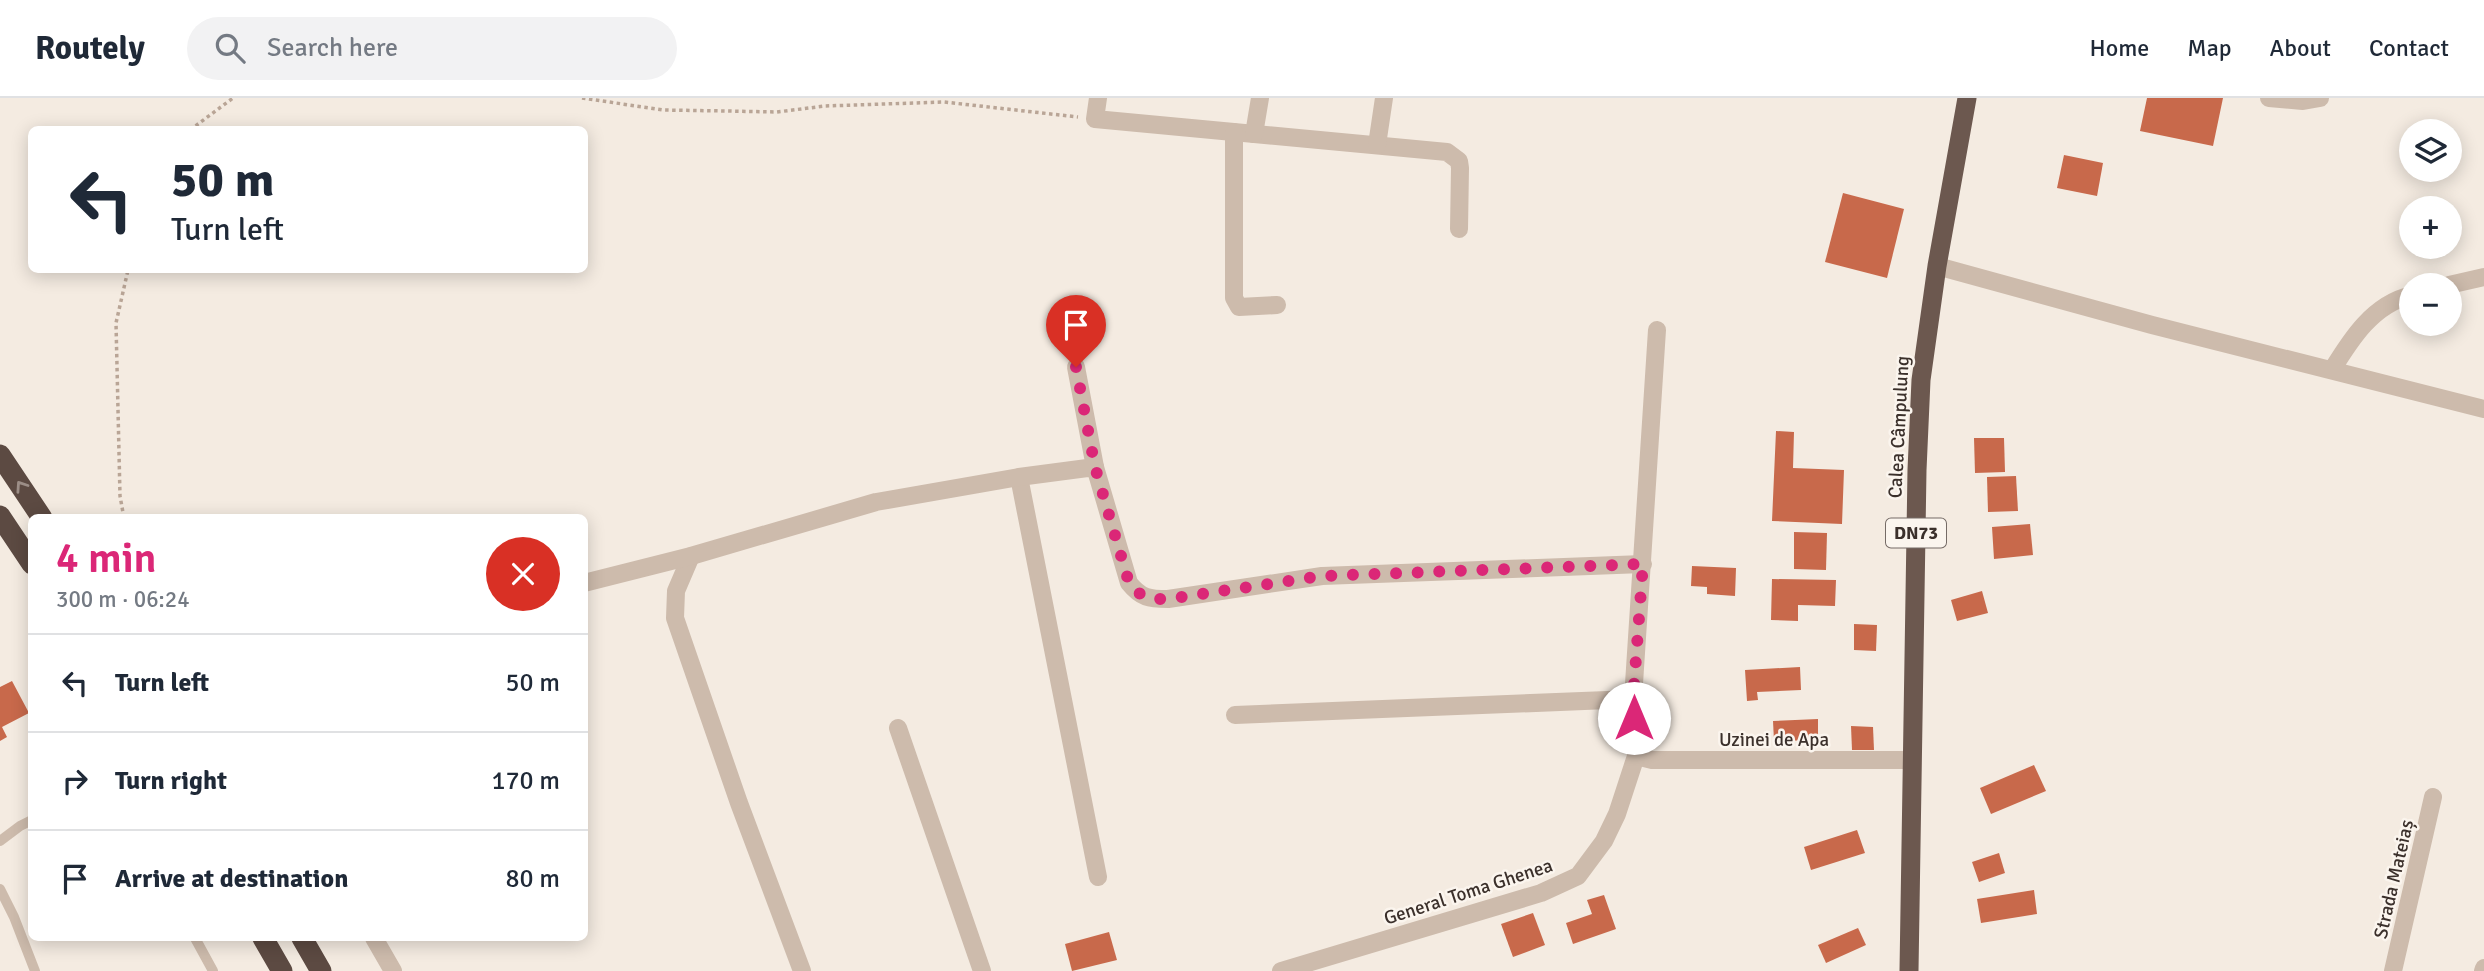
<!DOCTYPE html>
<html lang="en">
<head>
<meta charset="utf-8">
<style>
	:root { --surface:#fff; --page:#f2f2f3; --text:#1f2937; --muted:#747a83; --line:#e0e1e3; --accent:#db2777 }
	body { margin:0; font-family:Signika,sans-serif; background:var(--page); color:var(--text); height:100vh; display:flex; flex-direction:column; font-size:26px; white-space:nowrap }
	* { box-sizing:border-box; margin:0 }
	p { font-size:23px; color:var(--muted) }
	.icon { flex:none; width:38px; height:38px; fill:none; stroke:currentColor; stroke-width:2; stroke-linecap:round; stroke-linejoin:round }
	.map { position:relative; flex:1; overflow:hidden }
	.panel { position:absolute; left:28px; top:416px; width:560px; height:427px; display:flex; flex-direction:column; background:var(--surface); border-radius:10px; box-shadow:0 4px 18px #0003 }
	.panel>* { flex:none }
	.top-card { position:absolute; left:28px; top:28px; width:560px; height:147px; border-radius:10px; box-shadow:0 4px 18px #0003; background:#fff; color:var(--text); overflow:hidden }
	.buttons { position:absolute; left:2399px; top:21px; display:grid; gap:14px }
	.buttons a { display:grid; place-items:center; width:63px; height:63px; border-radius:50%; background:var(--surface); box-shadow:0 4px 18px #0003; font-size:35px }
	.pin { position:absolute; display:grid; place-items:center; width:60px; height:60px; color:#fff; margin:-72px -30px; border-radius:50% 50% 50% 0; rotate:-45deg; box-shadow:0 0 7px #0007 }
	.pin .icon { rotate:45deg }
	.me { position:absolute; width:77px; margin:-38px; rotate:0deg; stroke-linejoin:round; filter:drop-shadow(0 0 5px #0008) }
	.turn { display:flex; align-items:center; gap:24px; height:147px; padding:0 28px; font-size:32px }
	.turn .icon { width:91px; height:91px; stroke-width:2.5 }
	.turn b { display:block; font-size:49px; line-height:60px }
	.round { display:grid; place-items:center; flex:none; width:74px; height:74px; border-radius:37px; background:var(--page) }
	.overview { display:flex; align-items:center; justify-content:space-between; height:119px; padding:0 28px }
	h1 { font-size:42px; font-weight:600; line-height:52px; color:var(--accent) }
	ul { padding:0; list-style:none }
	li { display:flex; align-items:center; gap:21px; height:98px; padding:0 28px; border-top:2px solid var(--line) }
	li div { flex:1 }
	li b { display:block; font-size:26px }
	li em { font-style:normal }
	header { display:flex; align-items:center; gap:42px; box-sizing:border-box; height:98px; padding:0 35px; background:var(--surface); border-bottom:2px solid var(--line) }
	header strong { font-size:33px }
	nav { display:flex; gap:38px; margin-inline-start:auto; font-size:24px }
	.search { width:490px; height:63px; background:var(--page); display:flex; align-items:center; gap:18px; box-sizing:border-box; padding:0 24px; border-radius:38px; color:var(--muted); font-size:26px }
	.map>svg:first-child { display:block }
</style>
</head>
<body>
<header>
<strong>Routely</strong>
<div class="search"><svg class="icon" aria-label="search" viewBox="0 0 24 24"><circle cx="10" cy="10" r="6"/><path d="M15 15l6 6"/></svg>Search here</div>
<nav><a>Home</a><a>Map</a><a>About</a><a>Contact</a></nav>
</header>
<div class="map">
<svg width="2484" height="873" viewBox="0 0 2484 873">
	<rect width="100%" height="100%" fill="#f4ebe1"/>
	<!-- building -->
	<g fill="#c8694b">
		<polygon points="2147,0 2223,0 2213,48 2140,33"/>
		<polygon points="2064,57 2103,65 2097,98 2057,90"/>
		<polygon points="1843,95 1904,111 1887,180 1825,164"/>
		<polygon points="1776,333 1794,334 1793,370 1844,372 1842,426 1772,423"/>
		<polygon points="1974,340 2004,340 2005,374 1975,375"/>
		<polygon points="2016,378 2018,413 1988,414 1987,379"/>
		<polygon points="2030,426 2033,457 1994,461 1992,429"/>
		<polygon points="1794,434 1827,435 1826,472 1794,471"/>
		<polygon points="1692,468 1736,470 1735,498 1707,496 1707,489 1691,488"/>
		<polygon points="1772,481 1836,482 1835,508 1798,507 1798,523 1771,522"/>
		<polygon points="1982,493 1988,515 1957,523 1951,502"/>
		<polygon points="1854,526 1877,527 1876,553 1854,552"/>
		<polygon points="1800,569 1801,592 1757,594 1758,602 1747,603 1745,572"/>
		<polygon points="12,583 29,615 2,629 7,639 0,643 0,589"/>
		<polygon points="1818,621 1818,642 1774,643 1773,623"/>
		<polygon points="1851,628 1873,629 1874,652 1852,652"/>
		<polygon points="2034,667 2046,693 1991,716 1980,690"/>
		<polygon points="1857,732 1865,755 1811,772 1804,749"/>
		<polygon points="1999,755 2005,775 1979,784 1972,764"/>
		<polygon points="2034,792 2037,816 1981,825 1977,801"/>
		<polygon points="1604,797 1616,831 1573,846 1566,825 1592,816 1587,802"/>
		<polygon points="1533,815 1545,847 1513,859 1501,826"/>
		<polygon points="1858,830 1866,847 1826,865 1818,847"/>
		<polygon points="1109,834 1117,862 1072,873 1065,846"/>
	</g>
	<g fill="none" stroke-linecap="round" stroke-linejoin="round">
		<!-- path -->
		<g stroke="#b9a596" stroke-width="3.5" stroke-dasharray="3.5 3.5" stroke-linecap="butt">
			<polyline points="582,0 663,12 726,13 777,14 825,8 944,4 1078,19"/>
			<polyline points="190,32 233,0"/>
			<polyline points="124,420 120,398 116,225 128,172"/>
		</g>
		<!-- service -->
		<g stroke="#cdbbac" stroke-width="10">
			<polyline points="0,743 20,728 32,722"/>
			<polyline points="0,791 14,819 35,873"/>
			<polyline points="195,840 213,873"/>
		</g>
		<!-- minor -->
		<g stroke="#cdbbac" stroke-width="18">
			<polyline points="1098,0 1095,21 1447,54 1459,63 1460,70 1459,131"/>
			<polyline points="2269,0 2303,3 2320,0"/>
			<polyline points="1234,34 1234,200 1239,209 1277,207"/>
			<polyline points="1254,36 1260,0"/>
			<polyline points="1377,47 1384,0"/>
			<polyline points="1937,168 2152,227 2484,311"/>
			<polyline points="2449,187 2484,179"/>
			<polyline points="1076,269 1095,369"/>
			<path d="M2332,272c19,-31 41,-66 80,-75"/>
			<polyline points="1019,379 1098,779"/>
			<polyline points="691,458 676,493 675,520 739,705 802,873"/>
			<path d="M584,485l107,-27 185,-54 143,-25 76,-10 34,116c12,15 20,16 39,16l154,-23 321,-12"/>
			<polyline points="1235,617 1633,601"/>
			<polyline points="898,630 982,873"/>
			<polyline points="1636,658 1652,662 1912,662"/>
			<polyline points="374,840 393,873"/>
			<polyline points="1281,873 1541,795 1578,778 1604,743 1617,716 1636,658 1633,601 1657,232"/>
			<polyline points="2393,873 2433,699"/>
			<polyline points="2483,873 2484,870"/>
		</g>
		<!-- trunk -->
		<polyline stroke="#6c584f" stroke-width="19" points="1909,873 1917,372 1921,282 1937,168 1967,0"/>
		<!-- motorway -->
		<g stroke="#5c4a42" stroke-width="21">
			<polyline points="0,357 42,420"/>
			<polyline points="0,418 32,466"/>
			<polyline points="263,840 282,873"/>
			<polyline points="302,840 321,873"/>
		</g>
	</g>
	<!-- one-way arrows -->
	<defs><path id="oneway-chevron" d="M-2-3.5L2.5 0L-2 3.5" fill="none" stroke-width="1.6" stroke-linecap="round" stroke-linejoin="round" transform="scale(1.75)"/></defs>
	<use stroke="#9c8e87" href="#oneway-chevron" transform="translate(21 388) rotate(-124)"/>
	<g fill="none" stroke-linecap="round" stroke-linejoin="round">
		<!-- route -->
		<path stroke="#db2777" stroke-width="12" stroke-dasharray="0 21.6" d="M1076,269l19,100 34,116c12,15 20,16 39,16l154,-23 321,-12 -10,135 1,19"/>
	</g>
	<g text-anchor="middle" stroke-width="5" stroke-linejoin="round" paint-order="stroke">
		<!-- shield labels -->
		<rect fill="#fbf5ee" stroke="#756b66" stroke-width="2" x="1886" y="420.5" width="60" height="29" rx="5"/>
		<g font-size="18" font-weight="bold" fill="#3b302b">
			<text x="1916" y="441">DN73</text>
		</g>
		<!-- street labels -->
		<g font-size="19" fill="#3b302b" stroke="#fbf5ee">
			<text transform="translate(1898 329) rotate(-87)" y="7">Calea Câmpulung</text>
			<text x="1774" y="648">Uzinei de Apa</text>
			<text transform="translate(2393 781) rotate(-77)" y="7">Strada Mateiaș</text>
			<text transform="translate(1468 793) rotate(-18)" y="7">General Toma Ghenea</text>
		</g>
	</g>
</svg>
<div class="buttons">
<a><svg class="icon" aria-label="layers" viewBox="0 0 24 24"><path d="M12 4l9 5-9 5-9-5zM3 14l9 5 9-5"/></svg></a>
<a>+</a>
<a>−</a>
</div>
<div class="pin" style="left:1076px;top:269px;background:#d93025"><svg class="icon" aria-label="arrive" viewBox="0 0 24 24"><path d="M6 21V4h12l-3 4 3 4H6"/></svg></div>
<svg class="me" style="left:1634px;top:620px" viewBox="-20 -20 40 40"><circle r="19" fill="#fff"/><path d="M0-13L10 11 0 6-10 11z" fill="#db2777"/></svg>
<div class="top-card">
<div class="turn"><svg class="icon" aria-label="left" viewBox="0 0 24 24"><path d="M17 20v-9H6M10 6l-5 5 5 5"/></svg><div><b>50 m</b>Turn left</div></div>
</div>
<section class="panel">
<div class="overview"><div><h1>4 min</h1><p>300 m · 06:24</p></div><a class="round" style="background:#d93025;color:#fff"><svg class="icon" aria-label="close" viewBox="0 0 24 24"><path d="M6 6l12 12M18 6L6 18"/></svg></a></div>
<ul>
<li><svg class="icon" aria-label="left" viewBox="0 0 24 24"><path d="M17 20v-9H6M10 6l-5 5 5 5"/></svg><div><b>Turn left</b></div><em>50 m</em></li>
<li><svg class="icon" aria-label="right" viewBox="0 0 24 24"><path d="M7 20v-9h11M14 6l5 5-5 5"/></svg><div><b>Turn right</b></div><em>170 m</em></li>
<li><svg class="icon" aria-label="arrive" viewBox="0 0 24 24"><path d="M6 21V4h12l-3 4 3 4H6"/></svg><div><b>Arrive at destination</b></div><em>80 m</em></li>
</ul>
</section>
</div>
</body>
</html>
